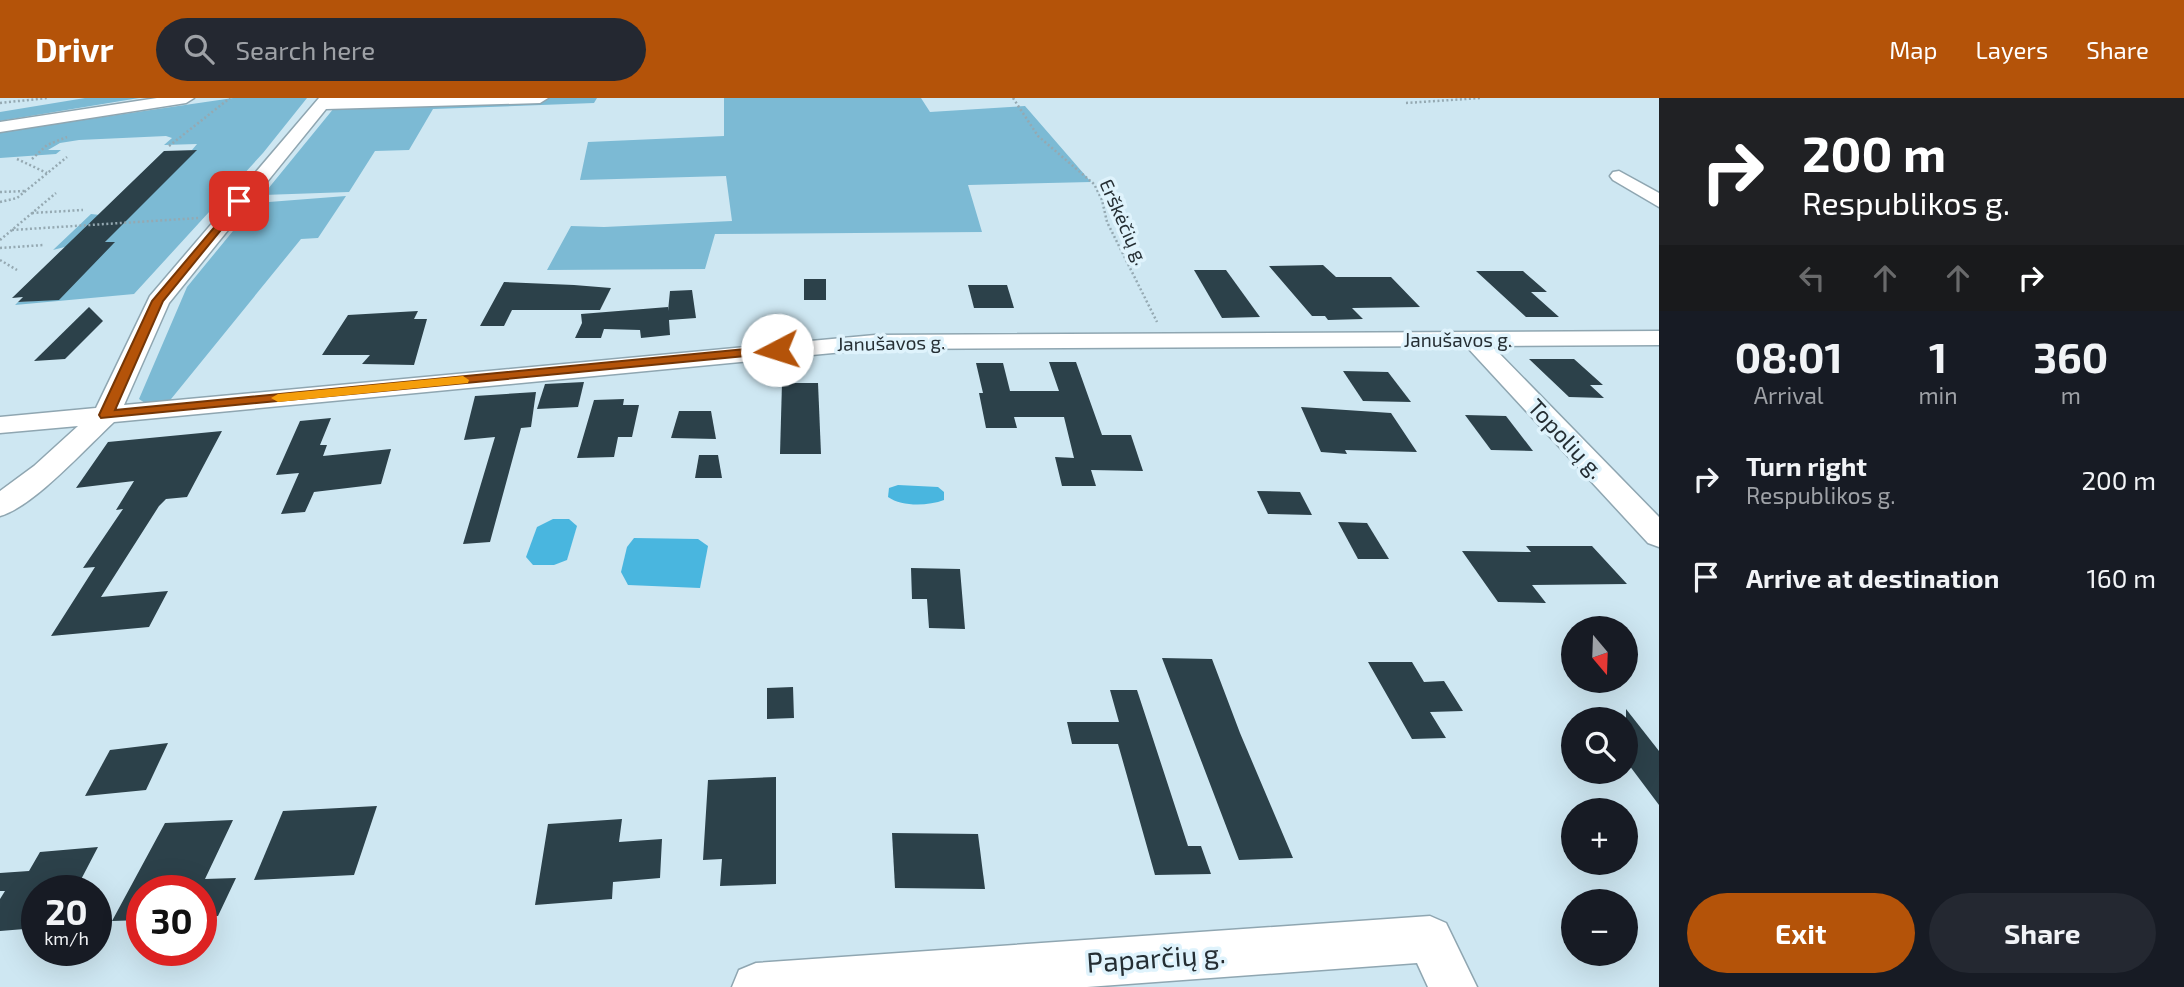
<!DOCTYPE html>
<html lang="en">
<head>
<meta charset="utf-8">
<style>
	:root { --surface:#171b24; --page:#242831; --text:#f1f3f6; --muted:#9ea1a6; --accent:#b45309 }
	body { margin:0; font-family:"Exo 2",sans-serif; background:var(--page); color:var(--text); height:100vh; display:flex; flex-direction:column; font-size:26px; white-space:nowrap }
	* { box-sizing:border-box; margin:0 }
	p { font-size:23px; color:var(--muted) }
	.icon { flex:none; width:38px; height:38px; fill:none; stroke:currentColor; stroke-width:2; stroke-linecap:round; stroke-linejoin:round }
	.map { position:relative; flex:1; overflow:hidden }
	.drawer { display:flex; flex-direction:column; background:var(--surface); width:525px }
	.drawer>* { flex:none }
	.hud { background:#202124; color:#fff; overflow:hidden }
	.needle { width:46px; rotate:161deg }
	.tools { position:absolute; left:1561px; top:518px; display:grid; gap:14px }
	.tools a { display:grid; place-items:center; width:77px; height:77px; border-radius:50%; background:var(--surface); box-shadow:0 7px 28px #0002; font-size:35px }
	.speed { position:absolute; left:21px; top:777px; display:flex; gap:14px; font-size:35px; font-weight:700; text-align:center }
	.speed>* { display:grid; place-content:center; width:91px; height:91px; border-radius:50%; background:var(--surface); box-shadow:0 7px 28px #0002; line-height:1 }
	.speed small { font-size:18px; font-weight:400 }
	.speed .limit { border:10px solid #d22; background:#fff; color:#111 }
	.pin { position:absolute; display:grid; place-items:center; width:60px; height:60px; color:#fff; margin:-30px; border-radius:14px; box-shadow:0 4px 10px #0006 }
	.me { position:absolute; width:77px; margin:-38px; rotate:265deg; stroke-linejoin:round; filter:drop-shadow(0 0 5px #0008) }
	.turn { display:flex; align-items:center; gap:24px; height:147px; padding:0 28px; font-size:32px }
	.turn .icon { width:91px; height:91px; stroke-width:2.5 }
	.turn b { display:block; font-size:49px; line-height:60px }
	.lanes { display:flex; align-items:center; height:66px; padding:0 28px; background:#0003; justify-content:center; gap:35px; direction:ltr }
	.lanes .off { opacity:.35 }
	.eta { display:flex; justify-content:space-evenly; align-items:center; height:119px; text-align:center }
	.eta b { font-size:42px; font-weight:700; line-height:49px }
	.button { display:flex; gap:14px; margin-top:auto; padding:14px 28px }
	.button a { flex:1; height:80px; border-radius:42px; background:var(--accent); color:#fff; font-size:28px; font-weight:700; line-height:80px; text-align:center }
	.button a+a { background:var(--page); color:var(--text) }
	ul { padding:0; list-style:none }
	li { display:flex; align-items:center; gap:21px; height:98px; padding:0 28px }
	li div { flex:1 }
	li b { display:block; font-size:26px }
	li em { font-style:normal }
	header { display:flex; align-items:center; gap:42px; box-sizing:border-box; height:98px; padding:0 35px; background:var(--accent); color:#fff }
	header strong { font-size:33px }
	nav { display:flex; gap:38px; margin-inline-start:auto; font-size:24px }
	.search { width:490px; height:63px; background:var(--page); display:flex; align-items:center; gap:18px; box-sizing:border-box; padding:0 24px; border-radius:38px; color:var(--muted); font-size:26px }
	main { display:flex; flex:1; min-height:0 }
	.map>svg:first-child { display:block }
</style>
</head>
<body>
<header>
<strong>Drivr</strong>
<div class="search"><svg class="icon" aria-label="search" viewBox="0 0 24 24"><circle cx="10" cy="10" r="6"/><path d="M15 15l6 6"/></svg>Search here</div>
<nav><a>Map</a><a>Layers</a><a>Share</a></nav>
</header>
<main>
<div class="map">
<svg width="1659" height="889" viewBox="0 0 1659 889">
	<rect width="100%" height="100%" fill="#cee7f2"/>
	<!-- green -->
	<g fill="#7cbad4">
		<polygon points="85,0 139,0 0,23 0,14"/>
		<polygon points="233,0 307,0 263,55 134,196 15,207 18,204 48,202 114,145 105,144 111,137 53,152 91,116 100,117 196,53 192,52 197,46 164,47 172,40 166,38 79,42 60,45 48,52 61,52 56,56 0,60 0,34"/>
		<polygon points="537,0 597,0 594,5 433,11 409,52 375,53 349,94 263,97 334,10"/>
		<polygon points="724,0 921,0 930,14 1025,8 1091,84 968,87 982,134 715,136 705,171 547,172 571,128 604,129 732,123 726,78 580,82 588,44 724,38"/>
		<polygon points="346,98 318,140 301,141 167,306 145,305 139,301 187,189 256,105"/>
	</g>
	<!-- water -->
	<g fill="#49b6df">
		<path d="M898,387l40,2 6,5v8c-16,6 -42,7 -56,-3l1,-9z"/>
		<polygon points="553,421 569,421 577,428 567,462 554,467 533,467 526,459 537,429"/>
		<polygon points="634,440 698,441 708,448 700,490 628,487 621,474 627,449"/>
	</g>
	<!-- building -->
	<g fill="#2c414a">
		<polygon points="197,52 105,144 115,144 59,202 18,204 23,199 12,200 164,53"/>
		<polygon points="1323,167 1336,179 1391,179 1420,209 1352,210 1363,221 1328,222 1325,218 1312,218 1269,168"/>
		<polygon points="1194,172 1226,172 1260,219 1222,220"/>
		<polygon points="1476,173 1523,173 1547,194 1531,194 1559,219 1526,219"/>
		<rect x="804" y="181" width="22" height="21"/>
		<polygon points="504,184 574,187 611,190 600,212 512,212 504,228 480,228"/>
		<polygon points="968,187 1007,187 1014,210 974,210"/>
		<polygon points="692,192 696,220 669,222 670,237 641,240 640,232 604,231 601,240 575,240 582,225 581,216 668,209 668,213 670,193"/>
		<polygon points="89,209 103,223 65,261 34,263"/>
		<polygon points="418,213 414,221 427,221 414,267 362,266 370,257 322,257 348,217"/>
		<polygon points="1529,261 1574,261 1603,287 1590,287 1604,300 1569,299"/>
		<polygon points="1049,264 1076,264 1102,337 1131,337 1143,373 1091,372 1096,388 1062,388 1055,359 1074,360 1064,319 1014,319 1017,330 986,330 979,295 983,295 976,265 1003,265 1010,293 1059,293"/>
		<polygon points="1343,273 1388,274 1411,304 1363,303"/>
		<polygon points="584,284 578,309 537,311 545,286"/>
		<polygon points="782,285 818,285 821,356 780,356"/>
		<polygon points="536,294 531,329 521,330 490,444 463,446 495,339 464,342 475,298"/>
		<polygon points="624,301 623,307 639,307 632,339 618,339 614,359 577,360 594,302"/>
		<polygon points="1301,309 1391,315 1417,354 1345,352 1347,356 1321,354"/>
		<polygon points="679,313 711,313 716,341 671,340"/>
		<polygon points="1465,317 1506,318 1533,353 1491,352"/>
		<polygon points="331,320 320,347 327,347 323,358 391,351 381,386 314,394 305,414 281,416 299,375 276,377 300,323"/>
		<polygon points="222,333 187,399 166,401 159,408 101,499 168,493 149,529 51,538 95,469 83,470 123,411 116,412 134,383 76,390 108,344"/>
		<polygon points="699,357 718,357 722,380 695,380"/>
		<polygon points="1257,393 1300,394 1312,417 1268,416"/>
		<polygon points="1338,424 1367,425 1389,461 1358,461"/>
		<polygon points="1526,448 1592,448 1627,486 1532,487 1546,505 1498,504 1462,453 1531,454"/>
		<polygon points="911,470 960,471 965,531 929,530 927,501 912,501"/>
		<polygon points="1162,560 1212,561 1240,635 1293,760 1239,762"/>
		<polygon points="1368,564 1412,564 1424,584 1444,583 1463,613 1430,614 1446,640 1412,641"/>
		<polygon points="793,589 794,620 767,621 767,590"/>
		<polygon points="1110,592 1137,592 1188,748 1201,748 1211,776 1155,777 1118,646 1072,646 1067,624 1119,624"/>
		<polygon points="1626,611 1659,653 1659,707 1626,663"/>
		<polygon points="168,645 146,692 85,698 110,652"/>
		<polygon points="776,679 776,786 720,788 722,761 703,762 708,682"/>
		<polygon points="377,708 354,777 254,782 283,713"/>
		<polygon points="622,721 619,744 662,741 660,780 613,784 612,801 535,807 548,726"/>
		<polygon points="233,722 205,781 236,780 218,818 201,819 201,789 200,793 142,793 142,822 112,823 165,725"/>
		<polygon points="892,735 978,736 985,791 895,790"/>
		<polygon points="98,749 75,793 37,793 37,830 0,833 0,801 5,793 0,793 0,775 29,773 40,754"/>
	</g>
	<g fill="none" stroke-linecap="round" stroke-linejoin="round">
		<!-- minor casing -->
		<g stroke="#8fa6b1" stroke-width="3">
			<g id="minor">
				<polygon points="157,0 194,0 186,5 0,34 0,24"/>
				<path d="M319,0h229l-8,5 -214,6 -157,194 -45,102 751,-70 784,-4v14l-167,1 167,171v30l-11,-4 -182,-197 -591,3 -761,73c-27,25 -81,85 -114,94v-25l34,-25 44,-40 -78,7v-16l96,-9 54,-112z"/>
				<polygon points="1619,73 1659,95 1659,109 1613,82 1610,78 1613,74"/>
				<polygon points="1430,818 1446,825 1477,889 1428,889 1417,865 1087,889 732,889 739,872 756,865"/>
			</g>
		</g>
		<!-- path -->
		<g stroke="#95a9b2" stroke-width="2.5" stroke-dasharray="2 2.5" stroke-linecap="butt">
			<polyline points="1013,0 1038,38 1094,86 1102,102 1107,124 1157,224"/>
			<polyline points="0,5 47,0"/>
			<polyline points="1406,5 1481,0"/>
			<polyline points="169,48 230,0"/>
			<polyline points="17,61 47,75"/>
			<polyline points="32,61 47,47 67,39"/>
			<polyline points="0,94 25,93"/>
			<polyline points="0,104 17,100 67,59"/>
			<polyline points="32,115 83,112"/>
			<polyline points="12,132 199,120"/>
			<polyline points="0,142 56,95"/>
			<polyline points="0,150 44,147"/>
			<polyline points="0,162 17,172"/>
		</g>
		<!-- minor -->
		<use href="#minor" fill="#fff" fill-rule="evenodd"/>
	</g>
	<!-- route -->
	<polygon fill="#b45309" stroke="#753606" stroke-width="2" points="239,100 243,101 243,105 163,203 115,312 777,248 783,252 777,255 101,320 99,317 152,203"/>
	<!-- slow -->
	<polygon fill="#f59e0b" points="463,278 469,282 468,285 278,304 271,300 278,296"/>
	<g text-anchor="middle" stroke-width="7" stroke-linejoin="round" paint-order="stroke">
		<!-- far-street labels -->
		<g font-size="19" fill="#252e33" stroke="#dff3fc">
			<text transform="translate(1124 124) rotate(66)" y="7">Erškėčių g.</text>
			<text x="1458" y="249">Janušavos g.</text>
			<text transform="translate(891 245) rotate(-1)" y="7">Janušavos g.</text>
		</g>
		<!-- street labels -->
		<g font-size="23" fill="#252e33" stroke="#dff3fc">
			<text transform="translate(1566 341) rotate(47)" y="8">Topolių g.</text>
		</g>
		<!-- near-street labels -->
		<g font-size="28" fill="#252e33" stroke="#dff3fc">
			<text transform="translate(1156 860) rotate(-4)" y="10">Paparčių g.</text>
		</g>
	</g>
</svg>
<div class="tools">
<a><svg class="needle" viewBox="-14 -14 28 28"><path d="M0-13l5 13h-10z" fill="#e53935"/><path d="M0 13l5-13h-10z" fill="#9ea1a6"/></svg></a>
<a><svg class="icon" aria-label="search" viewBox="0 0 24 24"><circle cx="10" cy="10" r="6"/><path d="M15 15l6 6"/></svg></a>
<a>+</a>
<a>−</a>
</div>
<div class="speed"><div>20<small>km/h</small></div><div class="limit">30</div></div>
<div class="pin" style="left:239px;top:103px;background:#d93025"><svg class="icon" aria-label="arrive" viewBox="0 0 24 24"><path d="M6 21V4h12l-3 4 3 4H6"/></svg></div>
<svg class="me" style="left:777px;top:252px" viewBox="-20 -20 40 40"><circle r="19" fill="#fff"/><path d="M0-13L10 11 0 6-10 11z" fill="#b45309"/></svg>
</div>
<section class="drawer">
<div class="hud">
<div class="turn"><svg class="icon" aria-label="right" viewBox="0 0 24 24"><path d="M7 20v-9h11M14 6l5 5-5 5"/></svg><div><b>200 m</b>Respublikos g.</div></div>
<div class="lanes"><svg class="icon off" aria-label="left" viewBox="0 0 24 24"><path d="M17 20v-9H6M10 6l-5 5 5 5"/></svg><svg class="icon off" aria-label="ahead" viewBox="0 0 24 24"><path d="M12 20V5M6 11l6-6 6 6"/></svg><svg class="icon off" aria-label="ahead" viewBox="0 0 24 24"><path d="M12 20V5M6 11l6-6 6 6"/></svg><svg class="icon" aria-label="right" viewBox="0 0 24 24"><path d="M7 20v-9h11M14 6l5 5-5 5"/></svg></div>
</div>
<div class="eta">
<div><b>08:01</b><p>Arrival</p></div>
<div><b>1</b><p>min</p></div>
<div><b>360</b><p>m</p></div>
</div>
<ul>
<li><svg class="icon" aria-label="right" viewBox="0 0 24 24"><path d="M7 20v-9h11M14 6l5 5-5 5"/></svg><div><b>Turn right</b><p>Respublikos g.</p></div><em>200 m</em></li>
<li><svg class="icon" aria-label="arrive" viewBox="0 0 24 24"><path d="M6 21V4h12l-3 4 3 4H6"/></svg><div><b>Arrive at destination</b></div><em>160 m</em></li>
</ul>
<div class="button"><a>Exit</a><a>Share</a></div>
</section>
</main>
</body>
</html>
